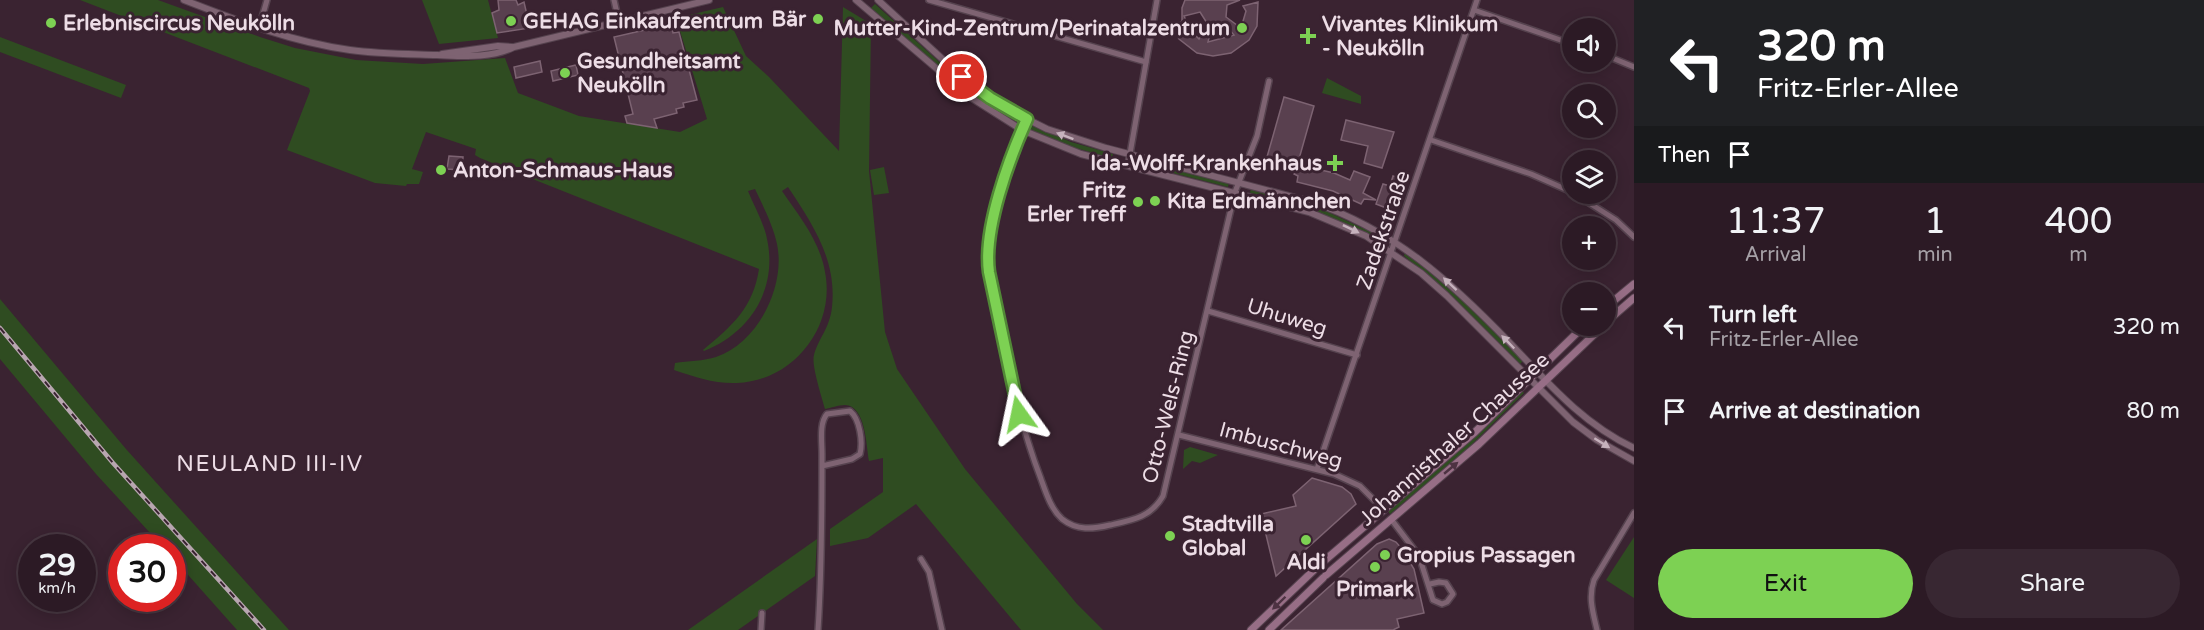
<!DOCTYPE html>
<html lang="en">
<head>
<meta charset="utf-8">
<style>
	:root { --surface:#2c1a25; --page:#382732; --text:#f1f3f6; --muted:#a6a1a7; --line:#483842; --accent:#7dd153 }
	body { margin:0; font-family:"Varela Round",sans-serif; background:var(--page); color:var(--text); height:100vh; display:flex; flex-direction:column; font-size:22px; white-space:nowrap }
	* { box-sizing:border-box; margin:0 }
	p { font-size:20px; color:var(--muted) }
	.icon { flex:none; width:33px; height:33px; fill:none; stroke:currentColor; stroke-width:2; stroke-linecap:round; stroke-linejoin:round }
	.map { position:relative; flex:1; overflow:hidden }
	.details { display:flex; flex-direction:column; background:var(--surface); width:570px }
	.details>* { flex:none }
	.banner { background:#202124; color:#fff; overflow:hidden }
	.fabs { position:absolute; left:1562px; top:18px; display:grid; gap:12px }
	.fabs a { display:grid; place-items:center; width:54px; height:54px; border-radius:50%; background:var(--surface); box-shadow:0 3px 15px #0003,0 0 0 2px var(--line); font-size:30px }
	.speed { position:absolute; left:18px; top:534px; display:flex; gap:12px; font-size:30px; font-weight:700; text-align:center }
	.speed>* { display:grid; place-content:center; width:78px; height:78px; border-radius:50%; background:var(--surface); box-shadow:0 3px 15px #0003,0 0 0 2px var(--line); line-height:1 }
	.speed small { font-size:15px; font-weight:400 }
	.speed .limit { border:9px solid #d22; background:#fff; color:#111 }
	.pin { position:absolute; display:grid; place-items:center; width:51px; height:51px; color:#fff; margin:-26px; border:3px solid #fff; border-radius:50%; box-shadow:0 2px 6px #0007 }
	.me { position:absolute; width:66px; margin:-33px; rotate:348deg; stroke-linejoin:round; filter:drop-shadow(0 0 4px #0008) }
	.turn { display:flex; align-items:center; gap:21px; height:126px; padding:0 24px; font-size:27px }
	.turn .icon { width:78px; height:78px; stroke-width:2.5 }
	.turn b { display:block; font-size:42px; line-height:51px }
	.then { display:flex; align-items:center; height:57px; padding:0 24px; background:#0003; gap:12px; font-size:22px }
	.eta { display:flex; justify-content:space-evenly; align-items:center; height:102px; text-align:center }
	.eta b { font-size:36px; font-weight:600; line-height:42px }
	.primary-button { display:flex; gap:12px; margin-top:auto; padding:12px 24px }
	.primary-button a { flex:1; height:69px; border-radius:36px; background:var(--accent); color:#111; font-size:24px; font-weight:600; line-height:69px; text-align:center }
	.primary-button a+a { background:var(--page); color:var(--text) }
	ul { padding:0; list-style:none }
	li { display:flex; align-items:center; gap:18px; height:84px; padding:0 24px }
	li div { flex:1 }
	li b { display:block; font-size:22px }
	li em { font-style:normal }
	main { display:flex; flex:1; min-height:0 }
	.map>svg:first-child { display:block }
</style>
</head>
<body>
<main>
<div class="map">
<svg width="1634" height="630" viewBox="0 0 1634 630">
	<rect width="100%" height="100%" fill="#3a2331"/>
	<!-- green -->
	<g fill="#2f4c21">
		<path d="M80,0h78l102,37 35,11 61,12 67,4 82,-6 13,35 61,23 101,16 27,-13 -31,-101 47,-11 23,49 23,21 70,74 4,-144 28,17 -2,147 16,161 12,37 68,100 112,135 26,26h-82l-105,-126 -48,34 -38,8v-17l53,-37v-34l-14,3c-3,-16 -3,-55 -24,-56 -7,0 -14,3 -20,4 -3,-12 -14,-44 -11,-54 4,-16 16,-27 18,-48 5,-47 -19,-82 -44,-120l-6,4c17,25 38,50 43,81 11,55 -32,109 -88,111 -22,1 -42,-6 -63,-13l1,-7c13,-2 29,-2 41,-6 42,-14 70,-71 61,-113 -4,-19 -14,-38 -22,-55l-7,2c6,15 16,32 19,48 11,50 -17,94 -63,112l-1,-1c29,-24 50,-42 56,-81l-279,-111 -5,-3 1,-6 -50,-17 -14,37 11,3 -4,12h-12l-1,2 -31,-3 -88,-33 23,-59 -1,-3z"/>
		<polygon points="422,0 488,0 498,38 439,44"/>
		<polygon points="875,4 956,77 1011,114 1009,119 958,84 871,8"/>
		<polygon points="0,37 126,85 121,98 0,52"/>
		<polygon points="1327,78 1361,96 1361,104 1322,93"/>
		<polygon points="1031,125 1071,142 1113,154 1112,158 1072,147 1029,129 1028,126"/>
		<polygon points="1142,161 1229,182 1228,187 1141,165"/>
		<polygon points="884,167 889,193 874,195 870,170"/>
		<path d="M1251,188l66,19 67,31 -1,5c-43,-24 -86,-38 -133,-50z"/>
		<polygon points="1405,252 1446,284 1523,361 1519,365 1443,288 1404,256"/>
		<polygon points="0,299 126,449 289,630 237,630 173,558 172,548 163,547 96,474 0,359"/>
		<polygon points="1522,391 1524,393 1463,453 1390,514 1388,511 1391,507 1448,460"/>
		<polygon points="1190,447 1218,455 1200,463 1192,461 1183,469 1184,450"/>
		<polygon points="1634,537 1634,598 1606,580"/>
		<polygon points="817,539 815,576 738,630 688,630"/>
	</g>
	<!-- building -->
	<g fill="#59404f" stroke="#7d6372" stroke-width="1.5" fill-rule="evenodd">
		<polygon points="498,0 516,0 518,5 524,2 530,28 497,33 492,13 499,10"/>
		<path d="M1185,0h55l-13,5 -1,12 15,11 5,-17 -3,-5 15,-4 -1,24 -8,14 -18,13 -18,3 -16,-3 -18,-14 -8,-15 11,-2v-14zM1200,12l7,11 -8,16 -13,-13 2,-1 -4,-9zM1223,22l11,13 -26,7 4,-18z"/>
		<polygon points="671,24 673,33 679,32 697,100 683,103 684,107 676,109 677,113 654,119 657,128 627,123 625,116 633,114 614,37"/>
		<polygon points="540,61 542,72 516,78 514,67"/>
		<polygon points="576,65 578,75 553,81 551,71"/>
		<polygon points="1284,97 1314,106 1297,166 1267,157"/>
		<polygon points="1346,120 1394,132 1382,168 1364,163 1368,146 1341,140"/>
		<polygon points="449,156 463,157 462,170 447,169"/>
		<polygon points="1299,165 1334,173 1350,180 1354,171 1370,177 1363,193 1376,200 1364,199 1361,204 1333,191 1297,182 1298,176 1294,174"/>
		<polygon points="1393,176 1405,180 1405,184 1394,211 1376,204 1383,184 1390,186"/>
		<polygon points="1312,478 1342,487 1351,494 1356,504 1276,576 1261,514 1296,506 1293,495"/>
		<polygon points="1389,539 1396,542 1402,549 1414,569 1424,613 1397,619 1399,627 1393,630 1281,630 1377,544"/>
	</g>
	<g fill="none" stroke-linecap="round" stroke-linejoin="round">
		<!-- minor casing -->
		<g stroke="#55424e" stroke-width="8">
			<g id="minor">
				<polyline points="614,0 619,22"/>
				<polyline points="929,0 1146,62"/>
				<polyline points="1474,10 1572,44"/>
				<polyline points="259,28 267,0"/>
				<polyline points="1605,55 1634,67"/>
				<path d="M1027,119l-38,113 -2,16 2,23c15,71 26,141 52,208 5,14 10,30 21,40 15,12 31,10 48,6 23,-5 41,-8 53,-29l72,-304 22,-56 12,-55"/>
				<polyline points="1431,140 1531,174 1572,192"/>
				<polyline points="1128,165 1157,0"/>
				<polyline points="1575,194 1616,220 1634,237"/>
				<polyline points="1208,311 1357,355"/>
				<polyline points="1179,435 1334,474 1360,486 1383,509"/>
				<polyline points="1317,469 1477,0"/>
				<polyline points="1391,519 1419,556 1433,600 1442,604 1447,602 1453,594 1446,583 1439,582 1430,584"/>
				<polyline points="921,559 929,572 942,630"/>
				<polyline points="761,630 762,613"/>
				<path d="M818,630c4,-59 4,-117 4,-176 0,-12 -3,-31 5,-40l23,-3c10,8 13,31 10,43l-8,5 -30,7"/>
				<path d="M1597,630c-4,-17 -9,-33 -3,-50l40,-67"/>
			</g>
		</g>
		<!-- tertiary casing -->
		<g stroke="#55424e" stroke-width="8">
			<g id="tertiary">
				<path d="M184,0c54,21 108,42 166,50 29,4 58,4 87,5 25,1 53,4 77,-8l195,-47"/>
				<polyline points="856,0 970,97 1022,130 1081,154 1309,212 1366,236 1421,273 1447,296 1573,422 1597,440 1634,461"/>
				<path d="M878,0l84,77 47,33 38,19 59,19 206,54c84,29 138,79 198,141 38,40 73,81 124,105"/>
				<polyline points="442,54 498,46 512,47"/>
			</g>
		</g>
		<!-- secondary casing -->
		<g stroke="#55424e" stroke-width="9">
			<g id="secondary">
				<polyline points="1605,308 1634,284"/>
				<polyline points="1605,323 1634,298"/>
				<polyline points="1317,567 1475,432 1584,326"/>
				<polyline points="1326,575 1479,444 1603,326"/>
				<polyline points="1251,630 1314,570"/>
				<polyline points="1269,630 1323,578"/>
			</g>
		</g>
		<!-- minor -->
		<use href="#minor" stroke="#7e6372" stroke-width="5"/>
		<!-- tertiary -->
		<use href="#tertiary" stroke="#7e6372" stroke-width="6"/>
		<!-- secondary -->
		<use href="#secondary" stroke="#976e86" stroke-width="7"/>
		<!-- rail casing -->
		<g stroke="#b8a6b0" stroke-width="4.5">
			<polyline id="rail" points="0,328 113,463 264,630"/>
		</g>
		<!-- rail -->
		<use href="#rail" stroke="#3a2331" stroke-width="2" stroke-dasharray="7" stroke-linecap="butt"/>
	</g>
	<!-- one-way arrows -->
	<defs><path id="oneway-solid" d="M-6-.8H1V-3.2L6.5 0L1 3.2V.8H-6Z" transform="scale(1.5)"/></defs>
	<g fill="#c6b2bd">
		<use href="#oneway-solid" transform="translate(1065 136) rotate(-159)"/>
		<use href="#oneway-solid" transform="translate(1351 229) rotate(26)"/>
		<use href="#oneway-solid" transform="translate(1450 284) rotate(-137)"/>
		<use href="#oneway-solid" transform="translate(1508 342) rotate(-134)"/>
		<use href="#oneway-solid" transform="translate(1602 443) rotate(32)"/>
	</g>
	<g fill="#4d3242">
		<use href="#oneway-solid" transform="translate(1451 468) rotate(-40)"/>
		<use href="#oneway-solid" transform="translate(1279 603) rotate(136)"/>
	</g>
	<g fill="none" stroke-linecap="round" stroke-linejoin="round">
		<!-- route casing -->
		<g stroke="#518836" stroke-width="15">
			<path id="route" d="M962,77l28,21 37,21c-18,40 -44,110 -38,153l30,142"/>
		</g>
		<!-- route -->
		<use href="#route" stroke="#7dd153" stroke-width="10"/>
	</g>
	<!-- markers -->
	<g fill="#7dd153" stroke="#3a2331" stroke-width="2">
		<circle cx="818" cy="19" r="6"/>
		<circle cx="511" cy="21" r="6"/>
		<circle cx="51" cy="23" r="6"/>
		<circle cx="1242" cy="28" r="6"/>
		<path d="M1305 27h6v6h6v6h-6v6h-6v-6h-6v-6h6z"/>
		<circle cx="565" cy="73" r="6"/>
		<path d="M1332 154h6v6h6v6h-6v6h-6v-6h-6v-6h6z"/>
		<circle cx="441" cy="170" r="6"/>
		<circle cx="1155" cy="201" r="6"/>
		<circle cx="1138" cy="202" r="6"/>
		<circle cx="1170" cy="536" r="6"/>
		<circle cx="1306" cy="540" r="6"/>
		<circle cx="1385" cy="555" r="6"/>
		<circle cx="1375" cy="567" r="6"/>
	</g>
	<g text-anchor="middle" stroke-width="6" stroke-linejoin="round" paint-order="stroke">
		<!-- poi labels -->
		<g font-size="21" font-weight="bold" fill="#eddde6" stroke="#3a2331" text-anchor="start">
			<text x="806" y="26" text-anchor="end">Bär</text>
			<text x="523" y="28">GEHAG Einkaufzentrum</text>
			<text x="63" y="30">Erlebniscircus Neukölln</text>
			<text x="1322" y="31">Vivantes Klinikum<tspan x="1322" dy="24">- Neukölln</tspan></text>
			<text x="1230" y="35" text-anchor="end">Mutter-Kind-Zentrum/Perinatalzentrum</text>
			<text x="577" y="68">Gesundheitsamt<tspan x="577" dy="24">Neukölln</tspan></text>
			<text x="1322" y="170" text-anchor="end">Ida-Wolff-Krankenhaus</text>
			<text x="453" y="177">Anton-Schmaus-Haus</text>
			<text x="1126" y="197" text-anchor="end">Fritz<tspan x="1126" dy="24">Erler Treff</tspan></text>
			<text x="1167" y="208">Kita Erdmännchen</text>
			<text x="1182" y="531">Stadtvilla<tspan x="1182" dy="24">Global</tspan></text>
			<text x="1397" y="562">Gropius Passagen</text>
			<text x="1306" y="569" text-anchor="middle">Aldi</text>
			<text x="1375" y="596" text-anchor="middle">Primark</text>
		</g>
		<!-- street labels -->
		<g font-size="21" fill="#eddde6" stroke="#3a2331">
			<text transform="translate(1383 230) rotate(-71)" y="7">Zadekstraße</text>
			<text transform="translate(1287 317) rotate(17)" y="7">Uhuweg</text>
			<text transform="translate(1168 407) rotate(-76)" y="7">Otto-Wels-Ring</text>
			<text transform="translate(1454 439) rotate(-42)" y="7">Johannisthaler Chaussee</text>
			<text transform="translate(1281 445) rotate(15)" y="7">Imbuschweg</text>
		</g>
		<!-- neighbourhood labels -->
		<g font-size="22" letter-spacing="1.5" fill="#eddde6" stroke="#3a2331">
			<text x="270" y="471">NEULAND III-IV</text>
		</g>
	</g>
</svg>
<div class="fabs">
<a><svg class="icon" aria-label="sound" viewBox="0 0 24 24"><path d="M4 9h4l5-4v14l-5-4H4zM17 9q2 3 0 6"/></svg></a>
<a><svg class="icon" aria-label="search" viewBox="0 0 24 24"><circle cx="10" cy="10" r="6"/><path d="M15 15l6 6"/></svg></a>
<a><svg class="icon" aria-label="layers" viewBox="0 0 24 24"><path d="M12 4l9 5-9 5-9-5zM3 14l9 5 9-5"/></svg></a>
<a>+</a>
<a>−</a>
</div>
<div class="speed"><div>29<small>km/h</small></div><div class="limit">30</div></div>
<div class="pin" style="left:962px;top:77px;background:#d93025"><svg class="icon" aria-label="arrive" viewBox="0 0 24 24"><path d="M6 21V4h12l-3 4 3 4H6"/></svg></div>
<svg class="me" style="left:1019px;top:414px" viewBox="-20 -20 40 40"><path d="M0-17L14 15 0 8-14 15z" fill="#7dd153" stroke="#fff" stroke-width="4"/></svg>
</div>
<section class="details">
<div class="banner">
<div class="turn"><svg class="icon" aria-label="left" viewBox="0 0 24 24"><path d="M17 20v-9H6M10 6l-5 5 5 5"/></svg><div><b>320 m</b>Fritz-Erler-Allee</div></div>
<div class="then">Then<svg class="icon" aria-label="arrive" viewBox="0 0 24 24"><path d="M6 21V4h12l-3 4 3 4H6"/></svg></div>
</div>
<div class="eta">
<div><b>11:37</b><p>Arrival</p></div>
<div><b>1</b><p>min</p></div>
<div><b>400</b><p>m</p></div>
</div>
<ul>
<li><svg class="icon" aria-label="left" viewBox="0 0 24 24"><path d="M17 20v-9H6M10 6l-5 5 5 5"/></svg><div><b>Turn left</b><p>Fritz-Erler-Allee</p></div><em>320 m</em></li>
<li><svg class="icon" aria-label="arrive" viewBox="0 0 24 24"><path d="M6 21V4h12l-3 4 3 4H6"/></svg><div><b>Arrive at destination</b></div><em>80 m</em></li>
</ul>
<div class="primary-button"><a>Exit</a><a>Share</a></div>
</section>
</main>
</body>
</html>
